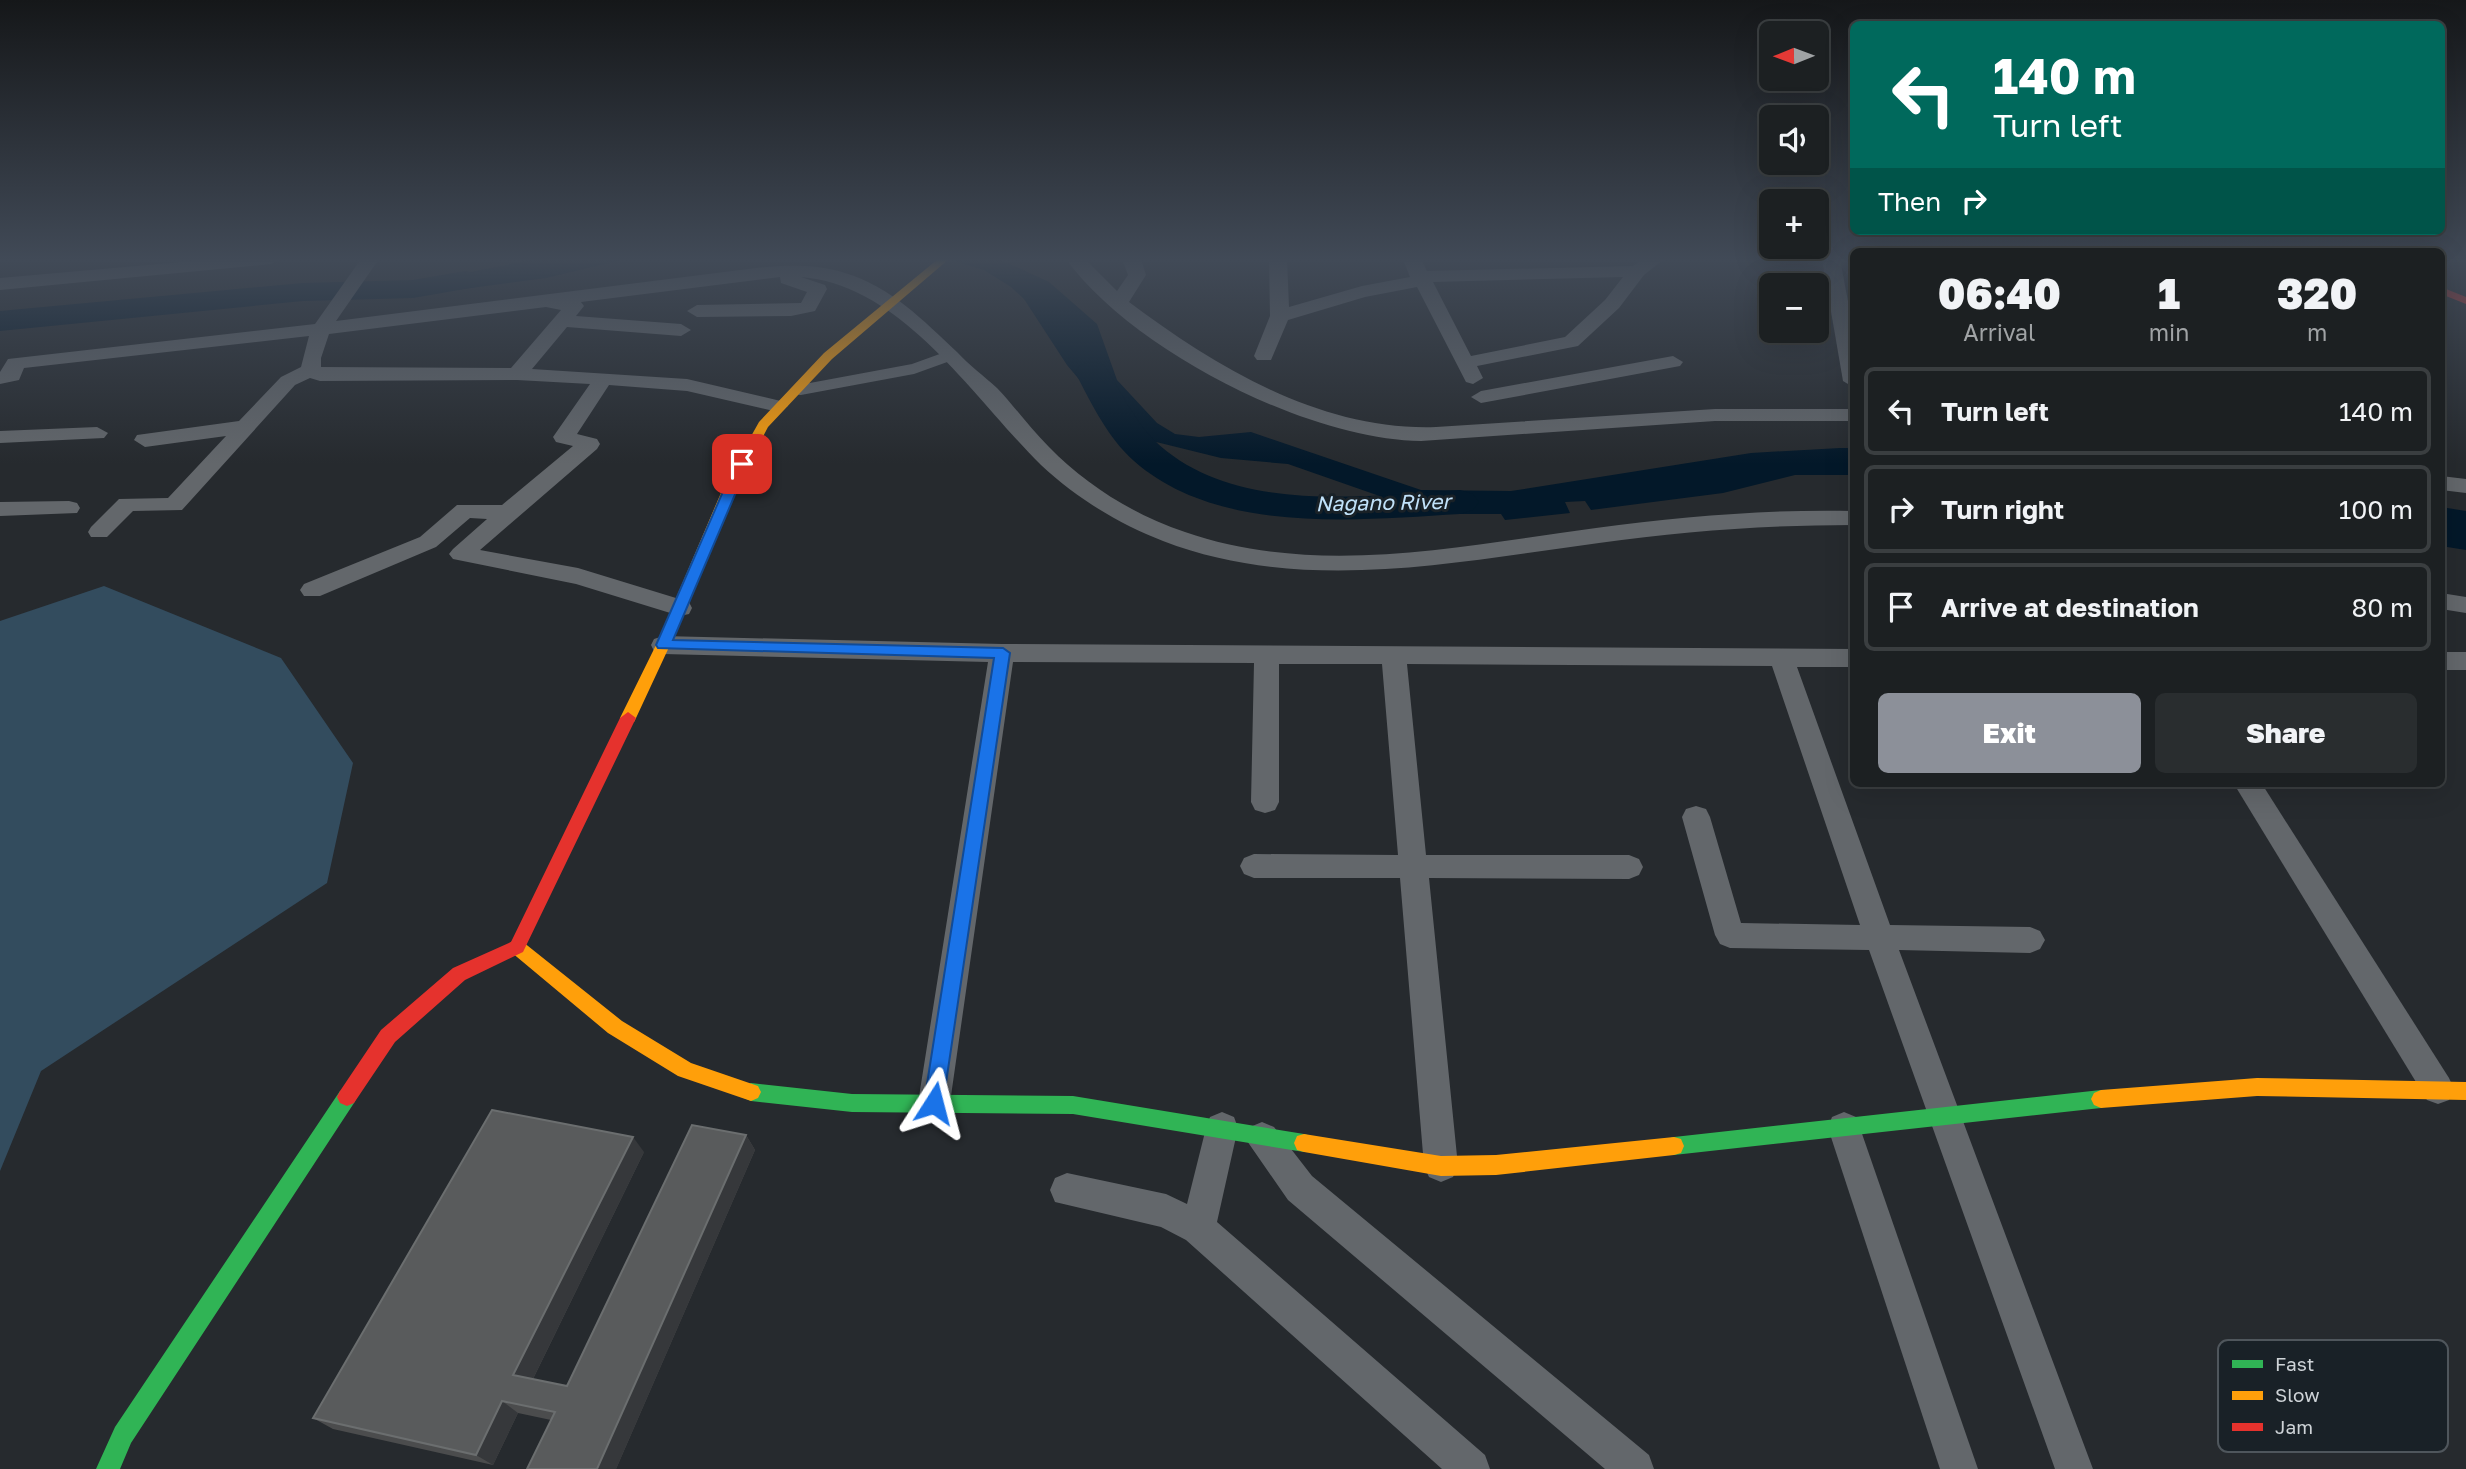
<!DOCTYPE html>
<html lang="en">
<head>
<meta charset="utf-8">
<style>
	:root { --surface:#1c2022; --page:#292d2f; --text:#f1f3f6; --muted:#a0a3a5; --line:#3a3e40; --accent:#8c9099 }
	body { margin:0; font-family:"Golos Text",sans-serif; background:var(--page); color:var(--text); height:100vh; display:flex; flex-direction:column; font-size:26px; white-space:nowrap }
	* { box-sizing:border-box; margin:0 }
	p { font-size:23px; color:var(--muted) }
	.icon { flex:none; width:38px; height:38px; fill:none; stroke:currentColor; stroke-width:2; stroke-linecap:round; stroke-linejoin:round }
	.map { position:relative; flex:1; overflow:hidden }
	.details { position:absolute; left:1850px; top:248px; width:595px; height:539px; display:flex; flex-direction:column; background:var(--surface); border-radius:10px; box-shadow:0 7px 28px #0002,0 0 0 2px var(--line) }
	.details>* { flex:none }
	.top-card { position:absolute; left:1850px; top:21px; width:595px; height:214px; border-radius:10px; box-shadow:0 7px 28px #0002,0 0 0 2px var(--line); background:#00695c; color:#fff; overflow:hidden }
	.needle { width:46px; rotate:269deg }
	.buttons { position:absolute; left:1759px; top:21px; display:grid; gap:14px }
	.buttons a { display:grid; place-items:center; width:70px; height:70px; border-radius:10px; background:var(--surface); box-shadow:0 7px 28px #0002,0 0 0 2px var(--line); font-size:35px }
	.pin { position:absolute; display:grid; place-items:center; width:60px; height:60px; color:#fff; margin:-30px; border-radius:14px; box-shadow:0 4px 10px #0006 }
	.me { position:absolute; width:77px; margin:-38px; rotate:9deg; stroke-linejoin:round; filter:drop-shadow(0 0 5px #0008) }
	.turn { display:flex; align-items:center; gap:24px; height:147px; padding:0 28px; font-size:32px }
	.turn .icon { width:91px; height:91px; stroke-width:2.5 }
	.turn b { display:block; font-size:49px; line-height:60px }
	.then { display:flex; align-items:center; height:66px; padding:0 28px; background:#0003; gap:14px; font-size:26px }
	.eta { display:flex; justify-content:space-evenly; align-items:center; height:119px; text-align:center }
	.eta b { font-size:42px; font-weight:800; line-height:49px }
	.cta { display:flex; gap:14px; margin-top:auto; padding:14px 28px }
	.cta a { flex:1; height:80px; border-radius:10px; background:var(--accent); color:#fff; font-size:28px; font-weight:800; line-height:80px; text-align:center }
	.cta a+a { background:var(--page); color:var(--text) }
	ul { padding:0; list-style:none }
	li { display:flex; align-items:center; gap:21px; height:88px; margin:0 14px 10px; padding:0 14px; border:4px solid var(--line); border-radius:10px }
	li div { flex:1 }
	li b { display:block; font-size:26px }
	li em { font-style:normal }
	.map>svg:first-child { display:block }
</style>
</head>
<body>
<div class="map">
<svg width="2466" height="1469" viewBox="0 0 2466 1469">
	<rect width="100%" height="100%" fill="#262a2e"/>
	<!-- green -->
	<polygon fill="#334c5e" points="104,586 281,658 353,763 327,883 41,1071 0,1171 0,621"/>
	<!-- water -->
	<g fill="#031829">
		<polygon points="536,259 626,259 546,278 404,297 405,285"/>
		<polygon points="947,259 999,259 1049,282 1097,324 1117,380 1157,423 1175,434 1199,437 1251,432 1421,490 1511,491 1751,453 1840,448 1853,448 1853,475 1795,475 1723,493 1591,510 1585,501 1565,502 1570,513 1505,520 1501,514 1431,514 1288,464 1221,458 1140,438 1103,408 1067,365 1024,299 1011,287 984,270"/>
		<polygon points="2441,507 2466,511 2466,550 2441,546"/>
	</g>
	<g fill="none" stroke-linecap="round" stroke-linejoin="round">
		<!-- river -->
		<g fill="#031829" fill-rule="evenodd">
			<polygon points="465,271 476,273 481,280 476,287 413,298 303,301 0,331 0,311 303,283 413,280"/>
			<path d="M1092,362l12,3c17,25 28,53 50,75 77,75 209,56 306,50l13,4 6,8 -6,8 -13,4c-103,6 -242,21 -326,-53 -26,-23 -43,-58 -59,-89l5,-7z"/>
		</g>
		<!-- lane -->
		<polyline stroke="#63676b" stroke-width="10" points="800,390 913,369 949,356"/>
		<!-- street -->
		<g fill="#63676b" fill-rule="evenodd">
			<polygon points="216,259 280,259 271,264 0,290 0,278"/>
			<path d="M361,259h18l-43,62 420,-53c30,-3 60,-4 89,5 46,14 78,47 112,79 12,13 27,24 40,36 18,19 33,40 52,59 37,38 85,68 136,85 132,46 276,14 411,-4 85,-11 170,-19 257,-17v14c-85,0 -169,6 -254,18 -144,19 -295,52 -436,-2 -44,-17 -87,-43 -122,-76 -68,-67 -138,-180 -240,-188l24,8 2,4 -12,22 -24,5 -94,1 -10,-6 10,-6 104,-2 6,-11 -26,-9 -1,-6 -199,25 3,4 -8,10 105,8 10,6 -10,6 -114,-9 -35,42 155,10 98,23 3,4 -10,6 -91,-21 -78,-6 -32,49 20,5 3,5 -3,5 -117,101 98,18 111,34 3,6 -3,6 -9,2 -104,-32 -123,-25 -4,-5 4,-5 34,-30 -17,-1 -34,29 -116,49h-16l-4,-6 4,-6 116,-47 37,-32h45l71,-59 -17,-4 -3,-5 37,-53 -73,-4 -197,1 -10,-3 -15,7 -113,125 -49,1 -26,26h-16l-3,-5 3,-5 28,-28 49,-1 58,-62 -81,11 -11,-7 3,-5 102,-14 42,-44 20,-10 8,-31 -285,32 -5,12 -19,4v-12l8,-13 307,-35zM546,307l15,3 -50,58 -190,-1v-9l8,-24z"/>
			<path d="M1066,259h19l32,32 11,-16 -6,-16h19l5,16 -17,27c88,66 193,129 307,125l279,-18h138v12h-138l-294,20c-113,-1 -289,-91 -355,-182z"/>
			<path d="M1269,259h18l2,48 73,-21 48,-9 -7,-18h18l6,12 206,-5 10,-7h21l-20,16 -25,33 -41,38 -101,20 6,12 -10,6 -7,-2 -49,-95 -52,10 -77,23 -17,40h-14l-3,-4 16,-40zM1623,277l-18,23 -40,37 -94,19 -38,-74z"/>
			<polygon points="1822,259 1840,259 1853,328 1853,387 1843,381"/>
			<polygon points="1673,356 1683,362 1680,366 1481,403 1471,397 1481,391"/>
			<polygon points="97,427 108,433 104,438 0,443 0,431"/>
			<polygon points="2441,476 2466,479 2466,493 2441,490"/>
			<polygon points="69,501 77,503 80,508 77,513 0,516 0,502"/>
			<polygon points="2441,593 2466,597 2466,613 2441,609"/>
			<polygon points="663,636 1002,644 1853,649 1853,667 1797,667 1890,925 2030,927 2040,931 2045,940 2040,949 2030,953 1899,950 2093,1469 2055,1469 1869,950 1730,948 1720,944 1715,935 1682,817 1686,809 1696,806 1706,809 1710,817 1741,923 1860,925 1772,666 1407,664 1426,855 1629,855 1639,859 1643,867 1639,875 1629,879 1429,878 1458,1166 1453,1177 1441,1182 1429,1177 1424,1166 1400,878 1254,878 1244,874 1240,866 1244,858 1254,854 1398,855 1382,664 1279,664 1279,802 1275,810 1265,813 1255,810 1251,802 1254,663 1013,662 950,1103 945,1114 934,1118 923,1114 918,1103 988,662 663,654 654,651 651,645 654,639"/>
			<rect x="2441" y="652" width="25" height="18"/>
			<polygon points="2234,784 2262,784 2449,1078 2454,1089 2449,1100 2438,1104 2427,1100"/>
			<polygon points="1222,1112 1234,1117 1238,1128 1217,1222 1485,1455 1490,1469 1442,1469 1186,1240 1161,1227 1055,1202 1050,1190 1055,1178 1067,1173 1166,1194 1187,1204 1206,1128 1210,1117"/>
			<polygon points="1844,1112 1856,1117 1860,1128 1978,1469 1940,1469 1828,1128 1832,1117"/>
			<polygon points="1262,1122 1274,1127 1312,1176 1649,1455 1654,1469 1605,1469 1288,1200 1245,1138 1250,1127"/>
		</g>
		<!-- fast -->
		<g fill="#30b455" fill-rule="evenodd">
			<polygon points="751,1083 852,1094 1073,1096 1304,1134 1311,1136 1314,1143 1311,1150 1304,1152 1073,1114 852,1112 751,1101 744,1098 741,1092 744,1086"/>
			<polygon points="347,1088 354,1091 357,1097 354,1103 131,1443 120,1469 96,1469 115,1427 340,1091"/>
			<polygon points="2101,1090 2108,1093 2111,1099 2108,1105 2101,1108 1674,1155 1667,1153 1664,1146 1667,1139 1674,1137"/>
		</g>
		<!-- slow -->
		<g fill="#ff9f0a" fill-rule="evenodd">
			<polygon points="938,259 949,259 832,359 768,427 740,481 670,645 636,718 634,722 622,722 620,718 656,645 726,481 759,422 824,353"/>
			<polygon points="517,939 523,942 622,1021 691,1063 758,1086 761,1092 758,1098 751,1101 678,1076 608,1033 511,952 508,947 511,942"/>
			<polygon points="2257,1078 2466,1082 2466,1100 2257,1096 2101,1108 2094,1105 2091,1099 2094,1093 2101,1090"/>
			<polygon points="1304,1134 1441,1156 1496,1155 1674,1137 1681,1139 1684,1146 1681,1153 1674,1155 1496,1175 1441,1176 1304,1152 1297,1150 1294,1143 1297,1136"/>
		</g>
		<!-- jam -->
		<g fill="#e5322d" fill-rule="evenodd">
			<polygon points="2441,287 2466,297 2466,304 2441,294"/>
			<polygon points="628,712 636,718 523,952 465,980 395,1042 354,1103 347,1106 340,1103 337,1097 340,1091 381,1030 453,968 511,942 620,718"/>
		</g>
	</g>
	<!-- wall -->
	<polygon fill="#4b4c4d" points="746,1135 755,1150 616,1469 527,1469 551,1420 518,1413 493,1465 333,1429 313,1418 644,1152 533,1379 567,1386"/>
	<!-- shaded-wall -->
	<g fill="#36383b">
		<polygon points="746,1135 755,1150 616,1469 597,1469"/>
		<polygon points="633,1137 644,1152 529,1387 513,1375"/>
		<polygon points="502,1401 518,1413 493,1465 476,1455"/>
	</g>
	<!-- building -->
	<polygon fill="#595b5c" stroke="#6b6e6f" stroke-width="2" points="492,1110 633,1137 513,1375 567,1386 692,1125 746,1135 597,1469 527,1469 555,1412 502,1401 476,1455 313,1418"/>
	<!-- sky -->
	<linearGradient id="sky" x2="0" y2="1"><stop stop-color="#151719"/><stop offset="0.56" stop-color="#414a57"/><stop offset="1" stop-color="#414a57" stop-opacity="0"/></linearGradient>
	<rect width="2466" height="464" fill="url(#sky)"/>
	<!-- route -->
	<polygon fill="#1a73e8" stroke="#114b97" stroke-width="2" points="742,460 748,464 673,640 1003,648 1010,653 943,1103 941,1109 934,1112 927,1109 924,1103 994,658 658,648 656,645 735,464"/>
	<g text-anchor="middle" stroke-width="6" stroke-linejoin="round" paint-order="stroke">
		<!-- water labels -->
		<g font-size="21" font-style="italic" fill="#c1e2fa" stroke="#192127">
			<text transform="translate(1383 503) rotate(-1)" y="7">Nagano River</text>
		</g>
	</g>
	<!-- legend -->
	<rect x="2218" y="1340" width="230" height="112" rx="10" fill="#192127" stroke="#4f565c" stroke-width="2"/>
	<rect x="2232" y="1360" width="31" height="8" fill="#30b455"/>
	<rect x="2232" y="1391" width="31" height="9" fill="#ff9f0a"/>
	<rect x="2232" y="1423" width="31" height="8" fill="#e5322d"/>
	<g font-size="19" fill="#ced3d7">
		<text x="2275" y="1371">Fast</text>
		<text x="2275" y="1402">Slow</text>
		<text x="2275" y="1434">Jam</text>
	</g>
</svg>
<div class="buttons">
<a><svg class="needle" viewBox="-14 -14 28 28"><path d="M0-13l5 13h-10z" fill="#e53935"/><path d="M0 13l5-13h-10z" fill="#a0a3a5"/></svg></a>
<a><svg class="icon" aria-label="sound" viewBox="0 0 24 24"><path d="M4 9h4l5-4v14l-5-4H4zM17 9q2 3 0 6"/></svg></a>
<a>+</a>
<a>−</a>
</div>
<div class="pin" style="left:742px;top:464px;background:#d93025"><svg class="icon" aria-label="arrive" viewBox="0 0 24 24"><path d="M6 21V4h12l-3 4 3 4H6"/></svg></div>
<svg class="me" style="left:934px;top:1103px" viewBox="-20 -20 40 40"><path d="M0-17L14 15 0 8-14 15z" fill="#1a73e8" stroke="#fff" stroke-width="4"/></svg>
<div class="top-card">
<div class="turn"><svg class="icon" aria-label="left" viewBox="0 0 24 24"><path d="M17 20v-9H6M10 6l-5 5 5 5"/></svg><div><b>140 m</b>Turn left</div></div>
<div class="then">Then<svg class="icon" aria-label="right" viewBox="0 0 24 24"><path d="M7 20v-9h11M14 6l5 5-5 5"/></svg></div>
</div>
<section class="details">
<div class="eta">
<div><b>06:40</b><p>Arrival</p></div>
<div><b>1</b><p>min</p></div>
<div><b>320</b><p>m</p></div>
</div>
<ul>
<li><svg class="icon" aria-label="left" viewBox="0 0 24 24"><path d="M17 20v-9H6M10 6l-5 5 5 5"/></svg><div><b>Turn left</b></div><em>140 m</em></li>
<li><svg class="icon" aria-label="right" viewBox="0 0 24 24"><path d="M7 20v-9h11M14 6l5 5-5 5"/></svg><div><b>Turn right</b></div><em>100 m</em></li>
<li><svg class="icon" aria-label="arrive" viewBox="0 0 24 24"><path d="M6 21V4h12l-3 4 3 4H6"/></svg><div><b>Arrive at destination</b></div><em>80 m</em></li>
</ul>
<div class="cta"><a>Exit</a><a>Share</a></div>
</section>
</div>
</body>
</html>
